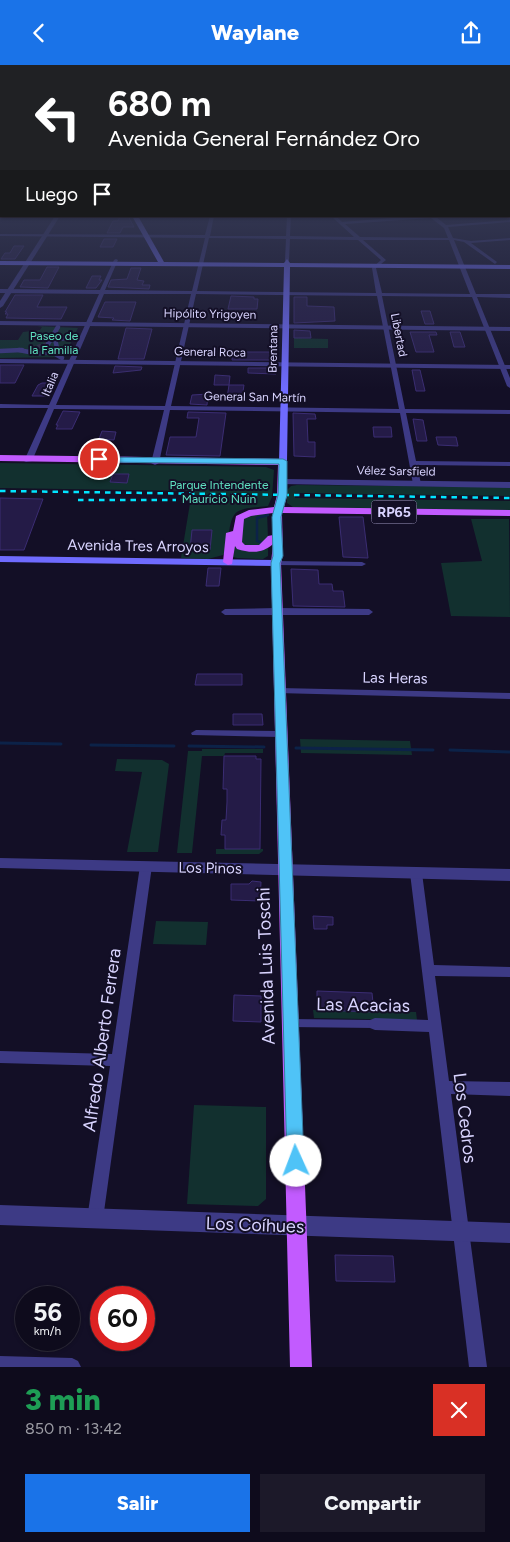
<!DOCTYPE html>
<html lang="es">
<head>
<meta charset="utf-8">
<style>
	:root { --surface:#0e0b1c; --page:#1c1929; --text:#f1f3f6; --muted:#9b9ba3; --line:#2e2b3b; --accent:#1a73e8 }
	body { margin:0; font-family:Figtree,sans-serif; background:var(--page); color:var(--text); height:100vh; display:flex; flex-direction:column; font-size:19px; white-space:nowrap }
	* { box-sizing:border-box; margin:0 }
	p { font-size:16px; color:var(--muted) }
	.icon { flex:none; width:28px; height:28px; fill:none; stroke:currentColor; stroke-width:2; stroke-linecap:round; stroke-linejoin:round }
	.map { position:relative; height:1302px; overflow:hidden }
	.sheet { display:flex; flex-direction:column; background:var(--surface); flex:1 }
	.sheet>* { flex:none }
	.banner { position:absolute; left:0px; top:0px; width:510px; height:152px; box-shadow:0 1px 4px #0004,0 0 0 1px var(--line); background:#202124; color:#fff; overflow:hidden }
	.speed { position:absolute; left:15px; top:1221px; display:flex; gap:10px; font-size:25px; font-weight:700; text-align:center }
	.speed>* { display:grid; place-content:center; width:65px; height:65px; border-radius:50%; background:var(--surface); box-shadow:0 1px 4px #0004,0 0 0 1px var(--line); line-height:1 }
	.speed small { font-size:12px; font-weight:400 }
	.speed .limit { border:8px solid #d22; background:#fff; color:#111 }
	.pin { position:absolute; display:grid; place-items:center; width:42px; height:42px; color:#fff; margin:-21px; border:2px solid #fff; border-radius:50%; box-shadow:0 1px 5px #0007 }
	.me { position:absolute; width:55px; margin:-28px; rotate:358deg; stroke-linejoin:round; filter:drop-shadow(0 0 4px #0008) }
	.turn { display:flex; align-items:center; gap:18px; height:105px; padding:0 25px; font-size:22px }
	.turn .icon { width:65px; height:65px; stroke-width:2.5 }
	.turn b { display:block; font-size:35px; line-height:42px }
	.then { display:flex; align-items:center; height:48px; padding:0 25px; background:#0003; gap:10px; font-size:19px }
	.round { display:grid; place-items:center; flex:none; width:52px; height:52px; border-radius:0px; background:var(--page) }
	.headline { display:flex; align-items:center; justify-content:space-between; height:85px; padding:0 25px }
	h1 { font-size:30px; font-weight:800; line-height:38px; color:#1e9e55 }
	.button { display:flex; gap:10px; margin-top:auto; padding:10px 25px }
	.button a { flex:1; height:58px; border-radius:0px; background:var(--accent); color:#fff; font-size:20px; font-weight:800; line-height:58px; text-align:center }
	.button a+a { background:var(--page); color:var(--text) }
	header { display:flex; justify-content:space-between; align-items:center; height:65px; padding:0 25px; background:var(--accent); color:#fff; font-size:22px; font-weight:800 }
	.map>svg:first-child { display:block }
</style>
</head>
<body>
<header><svg class="icon" aria-label="back" viewBox="0 0 24 24"><path d="M15 5l-7 7 7 7"/></svg>Waylane<svg class="icon" aria-label="share" viewBox="0 0 24 24"><path d="M12 15V3M7 8l5-5 5 5M5 13v7h14v-7"/></svg></header>
<div class="map">
<svg width="510" height="1302" viewBox="0 0 510 1302">
	<rect width="100%" height="100%" fill="#130f26"/>
	<!-- green -->
	<g fill="#12302f">
		<polygon points="37,261 78,263 64,292 0,293 0,275 18,275 23,267 40,265 42,262"/>
		<polygon points="294,273 328,274 328,283 294,283"/>
		<path d="M0,398l266,4 8,3 -2,27 -4,9c-32,4 -36,0 -40,34 -1,6 -1,10 -5,15l-15,4 -27,-1 11,-67 -192,-3z"/>
		<polygon points="297,420 510,422 510,431 295,428 295,433 510,436 510,445 293,442 287,438 287,425 291,421"/>
		<polygon points="267,448 268,472 263,479 251,482 241,479 243,452"/>
		<polygon points="471,454 509,454 510,552 451,551 441,498 482,496"/>
		<polygon points="234,480 268,483 268,491 263,494 237,493 233,492"/>
		<polygon points="300,674 410,676 412,690 301,688"/>
		<polygon points="202,684 263,684 263,688 225,688 224,691 202,691 192,788 177,788 188,686 202,686"/>
		<polygon points="117,694 162,695 169,699 158,787 127,787 142,707 115,706"/>
		<polygon points="216,784 263,784 263,786 259,789 216,789"/>
		<polygon points="156,856 208,857 206,880 153,879"/>
		<polygon points="313,945 416,947 417,955 314,953"/>
		<polygon points="194,1040 266,1042 266,1134 258,1141 187,1139"/>
	</g>
	<g fill="none" stroke-linecap="round" stroke-linejoin="round">
		<!-- stream-far1 -->
		<polyline stroke="#0c2248" stroke-width="2.5" points="263,478 257,476 257,453 268,450"/>
		<!-- stream -->
		<g stroke="#0c2248" stroke-width="3">
			<polyline points="0,678 61,679"/>
			<polyline points="91,680 174,681"/>
			<polyline points="189,681 264,682"/>
			<polyline points="296,683 433,685"/>
			<polyline points="450,685 510,687"/>
		</g>
	</g>
	<!-- building -->
	<g fill="#241b47" stroke="#3b2d73">
		<polygon points="120,151 128,151 134,162 123,162 120,168 107,168 113,156 118,156"/>
		<polygon points="104,174 117,174 113,182 100,182"/>
		<polygon points="14,181 24,181 15,194 1,194 5,188 10,188"/>
		<polygon points="47,202 59,202 48,223 20,222 24,215 40,215"/>
		<polygon points="131,203 141,203 137,215 144,216 142,220 150,220 149,224 108,222 111,215 127,214"/>
		<polygon points="92,211 101,211 99,215 102,215 96,223 86,223"/>
		<polygon points="15,230 43,230 37,242 67,242 61,254 6,253 8,249 5,249 7,247 5,247"/>
		<polygon points="231,231 254,232 254,234 258,234 257,244 228,244"/>
		<polygon points="294,232 307,232 307,241 334,242 335,256 294,258"/>
		<polygon points="105,237 136,237 130,256 112,255 114,253 98,252"/>
		<polygon points="421,246 430,246 434,259 425,259"/>
		<polygon points="126,263 152,264 144,294 118,294"/>
		<polygon points="294,265 310,266 311,273 294,273"/>
		<polygon points="410,267 436,267 437,270 429,270 434,287 416,287"/>
		<polygon points="450,267 460,267 465,282 454,282"/>
		<polygon points="233,287 277,287 277,295 232,295"/>
		<polygon points="0,300 24,300 15,318 0,318"/>
		<polygon points="115,301 142,302 141,305 113,308"/>
		<polygon points="248,303 276,303 276,309 248,308"/>
		<polygon points="412,305 420,305 425,326 416,326"/>
		<polygon points="215,310 230,311 229,320 214,320"/>
		<polygon points="42,318 54,318 48,331 32,331 38,320"/>
		<polygon points="229,320 244,320 242,333 227,333"/>
		<polygon points="208,329 207,340 190,339 192,330"/>
		<polygon points="63,346 80,347 72,364 56,364 58,360 56,360"/>
		<polygon points="188,347 226,348 220,391 166,390 170,372 196,372 199,353 187,353"/>
		<polygon points="293,348 315,349 316,354 307,354 308,377 315,377 315,392 294,391"/>
		<polygon points="413,354 423,355 427,376 417,376"/>
		<polygon points="373,362 391,362 392,372 374,372"/>
		<polygon points="102,366 116,367 114,375 99,374"/>
		<polygon points="436,372 456,372 458,381 438,380"/>
		<polygon points="113,409 129,409 127,418 110,417"/>
		<polygon points="0,433 43,434 24,485 0,485"/>
		<polygon points="339,452 363,452 368,493 343,492"/>
		<polygon points="192,465 212,465 210,485 190,485"/>
		<polygon points="208,503 221,503 219,521 206,521"/>
		<polygon points="291,504 318,505 319,519 332,519 333,526 343,526 345,542 293,541"/>
		<polygon points="197,609 242,609 242,620 195,620"/>
		<polygon points="233,649 262,649 263,660 233,660"/>
		<polygon points="224,691 256,691 256,694 261,694 260,784 225,784 225,770 221,770 222,755 226,755 227,737 227,724 223,724"/>
		<polygon points="252,816 261,817 260,836 231,835 231,819 249,819"/>
		<polygon points="313,851 333,852 333,860 327,860 327,864 314,864"/>
		<polygon points="317,926 372,928 374,947 317,945"/>
		<polygon points="234,930 261,931 261,957 233,956"/>
		<polygon points="335,1190 393,1191 395,1217 336,1216"/>
	</g>
	<g fill="none" stroke-linecap="round" stroke-linejoin="round">
		<!-- pedestrian-tunnel -->
		<polyline stroke="#312d47" stroke-width="4.5" stroke-dasharray="4.5 2" stroke-linecap="butt" points="31,284 48,279"/>
		<!-- pedestrian-far1 -->
		<g stroke="#3d3a85" stroke-width="4.5">
			<polyline points="52,275 73,272"/>
			<polyline points="48,279 58,262"/>
			<path d="M19,285c13,3 26,6 38,-2l-2,-9"/>
			<polyline points="0,286 22,285"/>
			<polyline points="52,287 62,293"/>
		</g>
		<!-- pedestrian -->
		<polyline stroke="#3d3a85" stroke-width="8" points="291,958 375,959"/>
		<!-- minor -->
		<g fill="#3d3a85" fill-rule="evenodd">
			<rect x="509" y="145" width="1" height="2"/>
			<rect x="0" y="147" width="1" height="2"/>
			<path d="M210,151h4l-4,20h76l1,-20h4l-1,20 64,1 -23,-21h5l6,6 75,-6h23l-4,1 10,8 64,-5v2l-62,5 5,11 18,3 39,-3v2l-39,3 26,19 -2,2 -31,-22 -10,-2 22,54h34v4l-33,-1 33,81v10l-3,-2 -35,-89 -90,-1 23,113 105,1v4l-104,-1 10,48 94,1v4l-93,-1 4,19 -4,2 -4,-2 -13,-71 -230,-3 -11,53 -4,2 -4,-2 13,-53 -110,-1 -22,52 -6,1 -2,-1 24,-53h-48v-4l49,1 50,-111 -99,-1v-4l100,1 14,-30 2,-1 2,1 -13,30 87,1 13,-53 -205,-2v-2l205,1zM431,153l13,10 4,10 -88,-1 -15,-13zM209,173l77,1 -1,22 2,1 2,-1 1,-22 68,1 23,20 -9,8 4,25 -179,-2zM363,175h86l21,54 -88,-1 -6,-25 10,-8zM104,229h87l-26,112 -109,-1zM196,229l181,2 22,113 -228,-3z"/>
			<polygon points="273,496 362,497 366,499 362,501 276,500 272,498"/>
			<polygon points="277,543 369,544 373,547 369,550 225,550 221,547 225,544"/>
			<polygon points="280,623 510,628 510,634 277,628 275,626"/>
			<polygon points="196,665 281,666 286,669 281,672 192,670 191,668"/>
			<polygon points="146,797 150,798 152,801 103,1154 101,1160 95,1162 89,1160 87,1154 110,1001 0,998 0,986 112,989 140,801 142,798"/>
			<polygon points="416,804 420,805 422,808 434,900 510,902 510,912 435,911 449,1016 510,1017 510,1031 451,1029 487,1302 469,1302 429,967 375,965 370,963 368,959 370,955 375,953 428,955 410,808 412,805"/>
			<polygon points="0,1291 72,1293 78,1296 81,1302 0,1302"/>
		</g>
		<!-- tertiary -->
		<g fill="#3d3a85" fill-rule="evenodd">
			<polygon points="55,151 60,151 3,241 0,243 0,236"/>
			<polygon points="0,256 510,262 510,266 0,260"/>
			<polygon points="0,294 510,300 510,304 0,298"/>
			<polygon points="283,414 510,417 510,423 280,419 278,417"/>
			<polygon points="0,793 510,804 510,816 0,803"/>
			<polygon points="0,1140 510,1158 510,1178 0,1160"/>
		</g>
		<!-- secondary -->
		<g fill="#6f6bff" fill-rule="evenodd">
			<polygon points="132,151 138,151 164,197 284,198 287,194 290,198 510,200 510,204 290,202 287,397 283,400 279,397 284,202 0,200 0,196 158,197"/>
			<polygon points="0,491 276,495 281,498 276,501 0,497"/>
		</g>
		<!-- primary -->
		<path fill="#c25bff" fill-rule="evenodd" d="M0,390l283,4 4,3v33l-3,12 226,3v6l-228,-3v2l1,40 -2,8 31,804h-22l-19,-804 2,-19c-11,10 -23,9 -36,5l-2,-3 -3,18 -4,1 -5,-3 3,-29 7,-2 3,-15 13,-6 25,-3 3,-12 1,-30 -278,-4zM273,448v22l-5,1 -9,9h-14l-3,-3 2,-23 7,-3z"/>
		<!-- rail -->
		<g stroke="#00e5ff" stroke-width="2.5" stroke-dasharray="5.5 5" stroke-linecap="butt">
			<polyline points="0,426 510,433"/>
			<polyline points="78,435 176,435"/>
		</g>
	</g>
	<!-- sky -->
	<linearGradient id="sky" x2="0" y2="1"><stop stop-color="#0a0815"/><stop offset="0.44" stop-color="#333752"/><stop offset="1" stop-color="#333752" stop-opacity="0"/></linearGradient>
	<rect width="510" height="324" fill="url(#sky)"/>
	<!-- route -->
	<polygon fill="#4fc3f7" stroke="#337fa1" points="96,392 283,394 287,396 287,430 281,452 283,491 280,498 304,1096 302,1102 296,1104 290,1102 287,1096 271,498 273,491 272,452 278,430 279,399 99,397 95,394"/>
	<g text-anchor="middle" stroke-width="4" stroke-linejoin="round" paint-order="stroke">
		<!-- far-street labels -->
		<g font-size="12" fill="#d9d4ff" stroke="#130f26">
			<text transform="translate(210 249) rotate(1)" y="4">Hipólito Yrigoyen</text>
			<text transform="translate(399 270) rotate(79)" y="4">Libertad</text>
			<text transform="translate(273 284) rotate(-89)" y="4">Brentana</text>
			<text transform="translate(210 287) rotate(1)" y="4">General Roca</text>
			<text transform="translate(50 319) rotate(-67)" y="4">Italia</text>
			<text transform="translate(255 332) rotate(1)" y="4">General San Martín</text>
			<text transform="translate(396 406) rotate(1)" y="4">Vélez Sarsfield</text>
		</g>
		<!-- far-park labels -->
		<g font-size="12" fill="#5fe0c0" stroke="#130f26">
			<text x="54" y="275">Paseo de<tspan x="54" dy="14">la Familia</tspan></text>
			<text x="219" y="424">Parque Intendente<tspan x="219" dy="14">Mauricio Nuin</tspan></text>
		</g>
		<!-- shield labels -->
		<rect fill="#130f26" stroke="#9e99be" stroke-width="1" x="371.5" y="435.5" width="45" height="23" rx="4"/>
		<g font-size="14" font-weight="bold" fill="#d9d4ff">
			<text x="394" y="452">RP65</text>
		</g>
		<!-- street labels -->
		<g font-size="15" fill="#d9d4ff" stroke="#130f26">
			<text transform="translate(138 481) rotate(1)" y="5">Avenida Tres Arroyos</text>
			<text transform="translate(395 613) rotate(1)" y="5">Las Heras</text>
			<text transform="translate(210 803) rotate(1)" y="5">Los Pinos</text>
		</g>
		<!-- near-street labels -->
		<g font-size="18" fill="#d9d4ff" stroke="#130f26">
			<text transform="translate(266 901) rotate(-92)" y="6">Avenida Luis Toschi</text>
			<text transform="translate(363 940) rotate(1)" y="6">Las Acacias</text>
			<text transform="translate(102 975) rotate(-82)" y="6">Alfredo Alberto Ferrera</text>
			<text transform="translate(465 1053) rotate(83)" y="6">Los Cedros</text>
			<text transform="translate(255 1160) rotate(2)" y="6">Los Coíhues</text>
		</g>
	</g>
</svg>
<div class="speed"><div>56<small>km/h</small></div><div class="limit">60</div></div>
<div class="pin" style="left:99px;top:394px;background:#d93025"><svg class="icon" aria-label="arrive" viewBox="0 0 24 24"><path d="M6 21V4h12l-3 4 3 4H6"/></svg></div>
<svg class="me" style="left:296px;top:1096px" viewBox="-20 -20 40 40"><circle r="19" fill="#fff"/><path d="M0-13L10 11 0 6-10 11z" fill="#4fc3f7"/></svg>
<div class="banner">
<div class="turn"><svg class="icon" aria-label="left" viewBox="0 0 24 24"><path d="M17 20v-9H6M10 6l-5 5 5 5"/></svg><div><b>680 m</b>Avenida General Fernández Oro</div></div>
<div class="then">Luego<svg class="icon" aria-label="arrive" viewBox="0 0 24 24"><path d="M6 21V4h12l-3 4 3 4H6"/></svg></div>
</div>
</div>
<section class="sheet">
<div class="headline"><div><h1>3 min</h1><p>850 m · 13:42</p></div><a class="round" style="background:#d93025;color:#fff"><svg class="icon" aria-label="close" viewBox="0 0 24 24"><path d="M6 6l12 12M18 6L6 18"/></svg></a></div>
<div class="button"><a>Salir</a><a>Compartir</a></div>
</section>
</body>
</html>
